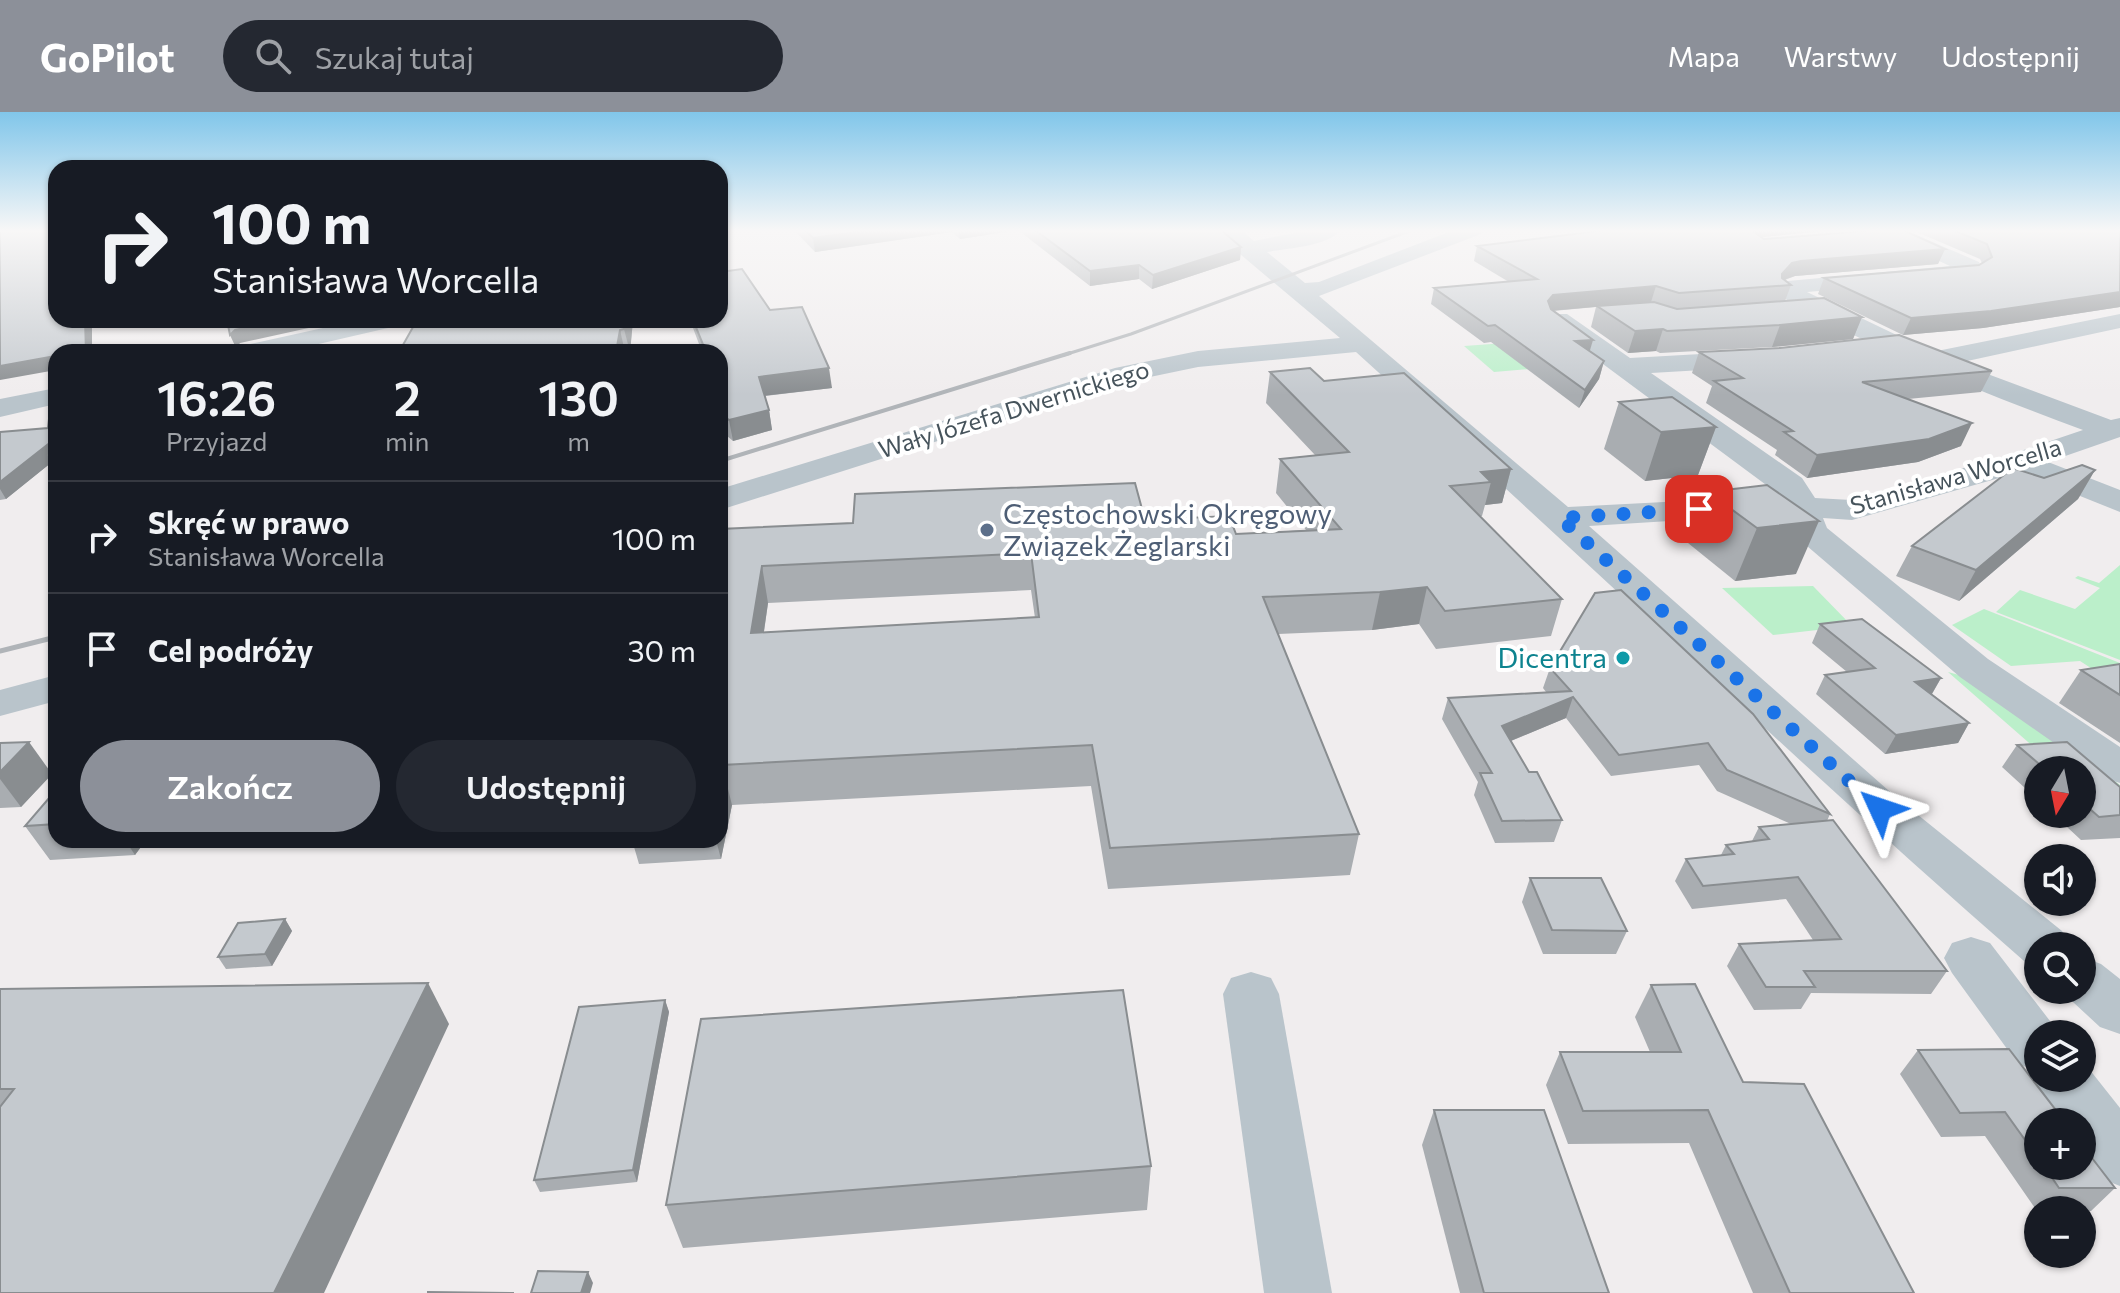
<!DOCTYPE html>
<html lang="pl">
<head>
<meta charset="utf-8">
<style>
	:root { --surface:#171b24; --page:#242831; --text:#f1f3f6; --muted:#9ea1a6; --line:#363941; --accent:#8c9099 }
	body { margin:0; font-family:Commissioner,sans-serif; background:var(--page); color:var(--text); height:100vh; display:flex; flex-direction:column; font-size:30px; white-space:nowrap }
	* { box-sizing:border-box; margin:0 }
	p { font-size:26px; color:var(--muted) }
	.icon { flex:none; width:44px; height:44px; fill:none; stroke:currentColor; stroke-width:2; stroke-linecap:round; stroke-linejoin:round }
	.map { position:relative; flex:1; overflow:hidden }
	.sheet { position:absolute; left:48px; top:232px; width:680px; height:504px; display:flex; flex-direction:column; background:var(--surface); border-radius:24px; box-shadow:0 2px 6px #0004 }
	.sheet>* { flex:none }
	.top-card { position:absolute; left:48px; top:48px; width:680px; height:168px; border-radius:24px; box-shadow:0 2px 6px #0004; background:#171b24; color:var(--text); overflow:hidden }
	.needle { width:52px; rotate:190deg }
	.buttons { position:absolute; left:2024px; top:644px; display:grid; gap:16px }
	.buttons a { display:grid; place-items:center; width:72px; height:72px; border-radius:50%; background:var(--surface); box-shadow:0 2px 6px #0004; font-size:40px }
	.pin { position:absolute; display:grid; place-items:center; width:68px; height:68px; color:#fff; margin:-34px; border-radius:16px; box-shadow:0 4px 12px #0006 }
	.me { position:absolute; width:88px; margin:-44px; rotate:312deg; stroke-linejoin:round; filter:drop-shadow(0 0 6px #0008) }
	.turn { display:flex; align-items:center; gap:28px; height:168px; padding:0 32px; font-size:36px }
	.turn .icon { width:104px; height:104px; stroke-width:2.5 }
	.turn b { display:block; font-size:56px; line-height:68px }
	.eta { display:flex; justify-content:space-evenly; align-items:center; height:136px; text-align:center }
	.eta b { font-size:48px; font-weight:600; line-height:56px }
	.button { display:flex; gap:16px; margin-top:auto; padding:16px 32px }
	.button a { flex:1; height:92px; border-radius:48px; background:var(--accent); color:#fff; font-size:32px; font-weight:600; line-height:92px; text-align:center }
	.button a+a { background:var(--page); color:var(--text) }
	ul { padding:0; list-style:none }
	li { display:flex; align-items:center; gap:24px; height:112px; padding:0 32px; border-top:2px solid var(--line) }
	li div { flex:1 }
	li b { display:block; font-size:30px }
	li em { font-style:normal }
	header { display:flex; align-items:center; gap:48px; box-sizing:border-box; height:112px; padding:0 40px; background:var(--accent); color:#fff }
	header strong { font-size:38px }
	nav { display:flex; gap:44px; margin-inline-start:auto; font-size:28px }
	.search { width:560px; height:72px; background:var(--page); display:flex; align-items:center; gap:20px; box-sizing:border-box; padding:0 28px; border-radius:44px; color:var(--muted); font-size:30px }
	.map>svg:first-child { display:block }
</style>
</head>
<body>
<header>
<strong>GoPilot</strong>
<div class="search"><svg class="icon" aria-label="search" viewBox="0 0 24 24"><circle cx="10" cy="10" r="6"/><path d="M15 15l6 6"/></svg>Szukaj tutaj</div>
<nav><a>Mapa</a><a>Warstwy</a><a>Udostępnij</a></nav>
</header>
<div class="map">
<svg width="2120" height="1181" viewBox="0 0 2120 1181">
	<rect width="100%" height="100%" fill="#f0edee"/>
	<!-- green -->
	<g fill="#bbefca">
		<polygon points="1546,228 1575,253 1494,260 1464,234"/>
		<polygon points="2120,453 2120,548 1996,500 2020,478 2075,497 2100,476 2075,466 2078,464 2099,471"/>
		<polygon points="1813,474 1852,514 1773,523 1722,476"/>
		<polygon points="1984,497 2120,551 2120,575 2080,549 2011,554 1952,513"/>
		<polygon points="1948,560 1985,570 2120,673 2120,710 2082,658 2060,658"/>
	</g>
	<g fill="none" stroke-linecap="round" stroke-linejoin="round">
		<!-- minor -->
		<g fill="#b9c4cb" fill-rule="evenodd">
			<path d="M1218,118h23l13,11 56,-11h31c-15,17 -53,18 -74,22l38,31 14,-1 135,-52h30l-3,4 -162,62 249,211 213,-11 -232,-172 -3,-5 3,-5h18l63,44 124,-7 9,2 4,6 -4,6 -9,2 -103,6 151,105 13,20 36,2 158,-45 74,-25c-104,-39 -205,-78 -301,-133l-4,-5 10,-11 162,-15 -70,-32 -3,-4h28l74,32 3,9 -11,7 -164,14 125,60 188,-38v14l-162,35 153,57 9,-2v19l-72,25 72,28v22l-100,-40 -168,48 -29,-2 4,10 161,131 132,88v36l-16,-5 -144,-101 -160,-137 -11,-24 -23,-1 -177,11 308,272 165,133 8,15h-32v19l-14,-4c-227,-198 -444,-407 -668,-609l-158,15 -77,16 -401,127v-21l395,-121 83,-17 142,-13 -100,-84z"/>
			<polygon points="359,208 404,208 401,213 284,240 237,240 241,234"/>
			<polygon points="56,276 56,292 0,305 0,287"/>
			<polygon points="56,563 56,589 0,604 0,578"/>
			<path d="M1971,825l19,6 70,91h-22v44h44v-18l38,48v78c-36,-14 -38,-27 -38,-64h-23l-28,-44 4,-8 -17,-6 -66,-91 -8,-15 8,-15z"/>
			<polygon points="2082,845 2101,852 2120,867 2120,922 2100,915 2060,878 2082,878"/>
			<polygon points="1251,860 1271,866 1279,882 1332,1181 1264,1181 1223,882 1231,866"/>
		</g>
		<!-- rail-far2 -->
		<polyline stroke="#b0b4b8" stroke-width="3" points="1064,243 1131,222 1412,118"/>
		<!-- rail-far1 -->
		<polyline stroke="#b0b4b8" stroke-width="4" points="720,349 1070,241"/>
		<!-- rail -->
		<polyline stroke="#b0b4b8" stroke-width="5" points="0,539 56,525"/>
	</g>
	<!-- wall -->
	<g fill="#a9adb1" fill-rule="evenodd">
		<polygon points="794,118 1221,118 1241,135 1240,148 1152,177 1139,167 1090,174 1018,118 960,127 952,120 815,140"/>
		<polygon points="1600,118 1835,118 1762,125 1764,127 1945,137 1938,152 1795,164 1785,168 1791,173 1785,189 1862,205 1853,227 1772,235 1660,241 1656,239 1628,241 1591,215 1596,195 1553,199 1590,240 1604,249 1599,267 1579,296 1491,230 1484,231 1431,192 1434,176 1509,170 1474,149 1477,134"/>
		<polygon points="1912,118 2120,118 2120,195 1983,216 1903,223 1818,182 1824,166 1979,153 1982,151 1980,147"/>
		<polygon points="770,198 832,276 765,284 769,298 772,318 733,329 720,318 720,240 702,240 690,208 720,208"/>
		<polygon points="56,208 92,208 92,240 56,240 56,356 52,350 6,387 0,388 0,320 48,316"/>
		<polygon points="417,208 633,208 630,240 399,240"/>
		<polygon points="1699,240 1992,259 1981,280 1908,287 1961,334 1918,350 1807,366 1775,343 1777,338 1706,291 1712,274 1692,261"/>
		<path d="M1270,260l54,9 187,88 -9,34 -17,2 -3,11h-2l82,83 -11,37 -115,13 -17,-25 -47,6 -94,4 81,200 -9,41 -242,14 -17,-103 -359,19 -11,54 -82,5 -7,-24h88v-311l425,-9 91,14 70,-4 -30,-37 4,-34 35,-4 -49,-52zM1031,478l4,28 -271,14 4,-29z"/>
		<polygon points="1619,290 1716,315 1698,363 1645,369 1604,337"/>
		<polygon points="2095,358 2078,387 1959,489 1896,464 1912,434 2044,366"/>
		<polygon points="1767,373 1796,462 1735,469 1688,431 1708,380"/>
		<polygon points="1595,481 1830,702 1827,709 1947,859 1931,882 1811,881 1801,897 1754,898 1727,854 1739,832 1813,828 1786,787 1692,797 1675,769 1686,747 1721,743 1726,733 1752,729 1759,715 1791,712 1717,679 1699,653 1611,664 1566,606 1511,629 1529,660 1562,708 1554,730 1495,731 1474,683 1478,670 1442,607 1448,586 1546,580 1543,576 1550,556"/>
		<polygon points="1820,512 1941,566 1932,582 1969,611 1958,631 1885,642 1816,582 1825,563 1847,560 1812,531"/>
		<polygon points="2120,552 2120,631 2059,591 2081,558"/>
		<polygon points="2067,630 2120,675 2120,726 2081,728 2053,702 2082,702 2082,658 2038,658 2038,688 2002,655 2017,633"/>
		<polygon points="0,631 52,662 21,695 0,696"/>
		<polygon points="56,678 56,728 146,728 135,743 50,748 25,714"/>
		<polygon points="1530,766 1627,819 1616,842 1543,842 1522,790"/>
		<polygon points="285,807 292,819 272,854 226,857 218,845"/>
		<polygon points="1651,873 1743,970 1914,1181 1753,1181 1689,1031 1568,1032 1546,973 1560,940 1650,940 1635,905"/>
		<polygon points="0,877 449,912 0,1181"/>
		<polygon points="665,888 669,900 637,1070 540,1080 534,1068"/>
		<polygon points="1918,938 2038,1010 2038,1054 2082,1054 2115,1076 2091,1099 2082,1099 2082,1098 2037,1099 1985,1024 1941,1025 1900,962"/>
		<polygon points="1434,998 1609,1181 1460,1181 1422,1033"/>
		<polygon points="1151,1054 1147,1098 683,1136 666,1093"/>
	</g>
	<!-- shaded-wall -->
	<g fill="#898d90">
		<polygon points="869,118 952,118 952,120 815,140 813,126"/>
		<polygon points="959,118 1018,118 960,127"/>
		<polygon points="1751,118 1835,118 1753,126"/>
		<polygon points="1241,135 1240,148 1152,177 1153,163"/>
		<polygon points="1945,137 1938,152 1795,164 1786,167 1779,174 1782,162 1792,151 1801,149"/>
		<polygon points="1139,153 1139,167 1090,174 1090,159"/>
		<polygon points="1656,174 1651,190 1549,199 1548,189 1553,183"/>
		<polygon points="2120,180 2120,195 1983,216 1903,223 1911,206"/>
		<polygon points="1862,205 1853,227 1772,235 1780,213"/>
		<polygon points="85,208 92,208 92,240 86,240"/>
		<polygon points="282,208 345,208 240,231 236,236 230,223 235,218"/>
		<polygon points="625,208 633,208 630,240 624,217"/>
		<polygon points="1663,217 1656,239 1628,241 1635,219"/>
		<polygon points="620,218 625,240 616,240"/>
		<polygon points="1593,228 1588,245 1575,229"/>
		<polygon points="50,245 56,258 0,268 0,254"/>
		<polygon points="1604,249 1599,267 1579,296 1585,278"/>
		<polygon points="829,256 832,276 762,284 759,265"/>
		<polygon points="769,298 772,318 733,329 729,308"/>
		<polygon points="1972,311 1961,334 1918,350 1807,366 1817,343"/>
		<polygon points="1716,315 1698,363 1645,369 1661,320"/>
		<polygon points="47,333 47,342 52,350 6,387 0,377 0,370"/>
		<polygon points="1511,357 1502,391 1485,393 1491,370 1481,360"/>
		<polygon points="2095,358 2078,387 1959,489 1976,458"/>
		<polygon points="1819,409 1796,462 1735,469 1757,416"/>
		<polygon points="762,454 768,491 758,559 751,521"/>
		<polygon points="1427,475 1419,512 1372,518 1380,480"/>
		<polygon points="1941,566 1930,585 1915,570"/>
		<polygon points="1573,585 1566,606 1496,635 1502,614"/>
		<polygon points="1969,611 1958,631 1885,642 1896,623"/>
		<polygon points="29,630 52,662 21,695 0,667 0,660"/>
		<polygon points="722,653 732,693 721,747 716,728 720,728 720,663"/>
		<polygon points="125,728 146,728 135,743"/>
		<polygon points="285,807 292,819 272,854 265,842"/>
		<polygon points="428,871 449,912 324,1181 274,1181"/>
		<polygon points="665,888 669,900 637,1070 633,1058"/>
		<polygon points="588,1160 593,1171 590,1181 581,1181"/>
	</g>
	<!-- building -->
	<g fill="#c4c9ce" stroke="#898d90" stroke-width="2" fill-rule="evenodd">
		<polygon points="0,118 56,118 56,208 85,208 86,240 56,240 56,341 47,342 47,333 0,370 0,320 48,316 52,279 50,245 0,254"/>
		<polygon points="805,118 869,118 813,126"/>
		<polygon points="1035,118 1221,118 1241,135 1153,163 1139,153 1090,159"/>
		<polygon points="1606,118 1751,118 1764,127 1877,118 1903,118 1945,137 1801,149 1792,151 1782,162 1782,166 1791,173 1679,181 1656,174 1553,183 1548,189 1551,197 1593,228 1575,229 1604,249 1585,278 1495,213 1488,214 1434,176 1537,167 1477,134"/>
		<polygon points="1953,118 2120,118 2120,180 1991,199 1911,206 1824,166 1979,153 1992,145 1987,132"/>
		<polygon points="742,157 770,198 802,195 829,256 759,265 769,298 729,308 720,301 720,240 706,240 693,208 720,208 720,160"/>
		<polygon points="1824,186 1862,205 1780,213 1667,219 1663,217 1635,219 1597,194 1654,190 1677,197"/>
		<polygon points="227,208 282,208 235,218 230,223"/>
		<polygon points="417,208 625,208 624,217 620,218 616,240 399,240"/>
		<polygon points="1899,223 1992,259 1862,270 1972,311 1929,327 1817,343 1784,320 1793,319 1714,269 1743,266 1699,240 1780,236"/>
		<path d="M1310,256l14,13 80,-8 107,96 -30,3 10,10 -41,4 112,113 -117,12 -18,-24 -47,5 -117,5 96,237 -249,14 -18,-103 -370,20 -2,10v-246l133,-6 2,-29 280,-11 10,37 84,-4 7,18 105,-5 -61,-70 69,-7 -79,-80zM1031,441l8,64 -288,16 11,-67z"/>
		<polygon points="1672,285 1716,315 1661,320 1619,290"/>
		<polygon points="2082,353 2095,358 1976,458 1912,434 2013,356 2044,366"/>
		<polygon points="1767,373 1819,409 1757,416 1708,380"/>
		<polygon points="1621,478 1753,602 1830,702 1727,658 1708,631 1619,643 1573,585 1502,614 1529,660 1537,660 1562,708 1502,709 1480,661 1492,661 1448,586 1571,579 1550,556 1595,481"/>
		<polygon points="1862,507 1941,566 1915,570 1969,611 1896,623 1825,563 1875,556 1820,512"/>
		<polygon points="2120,552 2120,583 2081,558"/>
		<polygon points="29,630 0,660 0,631"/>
		<polygon points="2067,630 2120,675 2120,703 2099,705 2082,690 2082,658 2046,658 2017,633"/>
		<polygon points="56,678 56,712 25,714"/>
		<polygon points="1833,708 1947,859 1804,859 1815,875 1766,875 1739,832 1841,827 1798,765 1703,774 1686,747 1734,742 1726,733 1769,727 1759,715"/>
		<polygon points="1530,766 1601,766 1627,819 1552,818"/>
		<polygon points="285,807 265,842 218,845 238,811"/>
		<polygon points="428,871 274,1181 0,1181 0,995 14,977 0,977 0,877"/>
		<polygon points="1695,872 1743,970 1804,972 1914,1181 1790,1181 1708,998 1583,999 1560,940 1681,940 1651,873"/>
		<polygon points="1123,878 1151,1054 666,1093 701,907"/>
		<polygon points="665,888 633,1058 534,1068 579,895"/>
		<polygon points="2009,937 2065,1010 2038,1010 2038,1046 2005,1000 1960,1001 1918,938"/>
		<polygon points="1434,998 1544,998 1609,1181 1484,1181"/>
		<polygon points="2082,1033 2115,1076 2059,1076 2044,1054 2082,1054"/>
		<polygon points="538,1159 588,1160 581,1181 531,1181"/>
		<polygon points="428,1180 514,1181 428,1181"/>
	</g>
	<!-- sky -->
	<linearGradient id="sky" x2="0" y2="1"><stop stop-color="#81c6ea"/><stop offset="0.42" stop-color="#f8f7f7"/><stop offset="1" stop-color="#f8f7f7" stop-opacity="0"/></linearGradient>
	<rect width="2120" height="283" fill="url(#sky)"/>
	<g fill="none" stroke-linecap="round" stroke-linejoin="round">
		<!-- route -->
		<polyline stroke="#1a73e8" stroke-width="14" stroke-dasharray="0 25.2" points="1699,397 1560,406 1880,697"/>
	</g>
	<!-- markers -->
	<circle fill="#5c6f8a" stroke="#fff" stroke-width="3" cx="987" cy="418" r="8"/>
	<circle fill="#0f9aa8" stroke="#fff" stroke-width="3" cx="1623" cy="546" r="8"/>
	<g text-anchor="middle" stroke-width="8" stroke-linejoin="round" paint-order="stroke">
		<!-- far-street labels -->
		<g font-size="24" fill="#46535b" stroke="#fff">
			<text transform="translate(1014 298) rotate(-17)" y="8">Wały Józefa Dwernickiego</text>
			<text transform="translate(1956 365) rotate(-16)" y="8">Stanisława Worcella</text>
		</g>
		<!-- service labels -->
		<g font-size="28" fill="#4e5e75" stroke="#fff" text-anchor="start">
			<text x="1003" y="412">Częstochowski Okręgowy<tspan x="1003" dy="32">Związek Żeglarski</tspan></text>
		</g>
		<!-- culture labels -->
		<g font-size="28" fill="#0d838f" stroke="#fff" text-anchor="end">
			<text x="1607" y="556">Dicentra</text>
		</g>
	</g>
</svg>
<div class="buttons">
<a><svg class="needle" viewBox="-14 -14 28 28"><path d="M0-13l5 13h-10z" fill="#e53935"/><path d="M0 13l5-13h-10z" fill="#9ea1a6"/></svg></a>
<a><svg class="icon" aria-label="sound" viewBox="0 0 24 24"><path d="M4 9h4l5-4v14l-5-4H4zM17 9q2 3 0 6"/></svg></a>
<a><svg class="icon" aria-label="search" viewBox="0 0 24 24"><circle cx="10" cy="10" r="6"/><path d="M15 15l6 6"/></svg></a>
<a><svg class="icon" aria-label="layers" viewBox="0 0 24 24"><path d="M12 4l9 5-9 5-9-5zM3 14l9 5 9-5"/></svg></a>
<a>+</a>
<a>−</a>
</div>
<div class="pin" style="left:1699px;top:397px;background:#d93025"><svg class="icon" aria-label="arrive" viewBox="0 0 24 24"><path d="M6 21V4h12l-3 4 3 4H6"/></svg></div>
<svg class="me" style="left:1880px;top:697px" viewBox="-20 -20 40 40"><path d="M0-17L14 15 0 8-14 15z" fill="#1a73e8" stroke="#fff" stroke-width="4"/></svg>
<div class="top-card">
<div class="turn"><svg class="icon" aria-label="right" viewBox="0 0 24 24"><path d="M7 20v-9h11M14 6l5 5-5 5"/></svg><div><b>100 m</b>Stanisława Worcella</div></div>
</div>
<section class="sheet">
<div class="eta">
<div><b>16:26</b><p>Przyjazd</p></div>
<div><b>2</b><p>min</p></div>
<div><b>130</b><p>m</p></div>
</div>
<ul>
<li><svg class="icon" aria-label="right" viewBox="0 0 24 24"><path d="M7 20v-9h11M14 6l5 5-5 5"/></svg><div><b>Skręć w prawo</b><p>Stanisława Worcella</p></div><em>100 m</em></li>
<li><svg class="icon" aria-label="arrive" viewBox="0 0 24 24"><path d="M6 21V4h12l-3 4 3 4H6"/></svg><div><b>Cel podróży</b></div><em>30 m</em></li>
</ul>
<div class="button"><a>Zakończ</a><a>Udostępnij</a></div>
</section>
</div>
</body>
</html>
